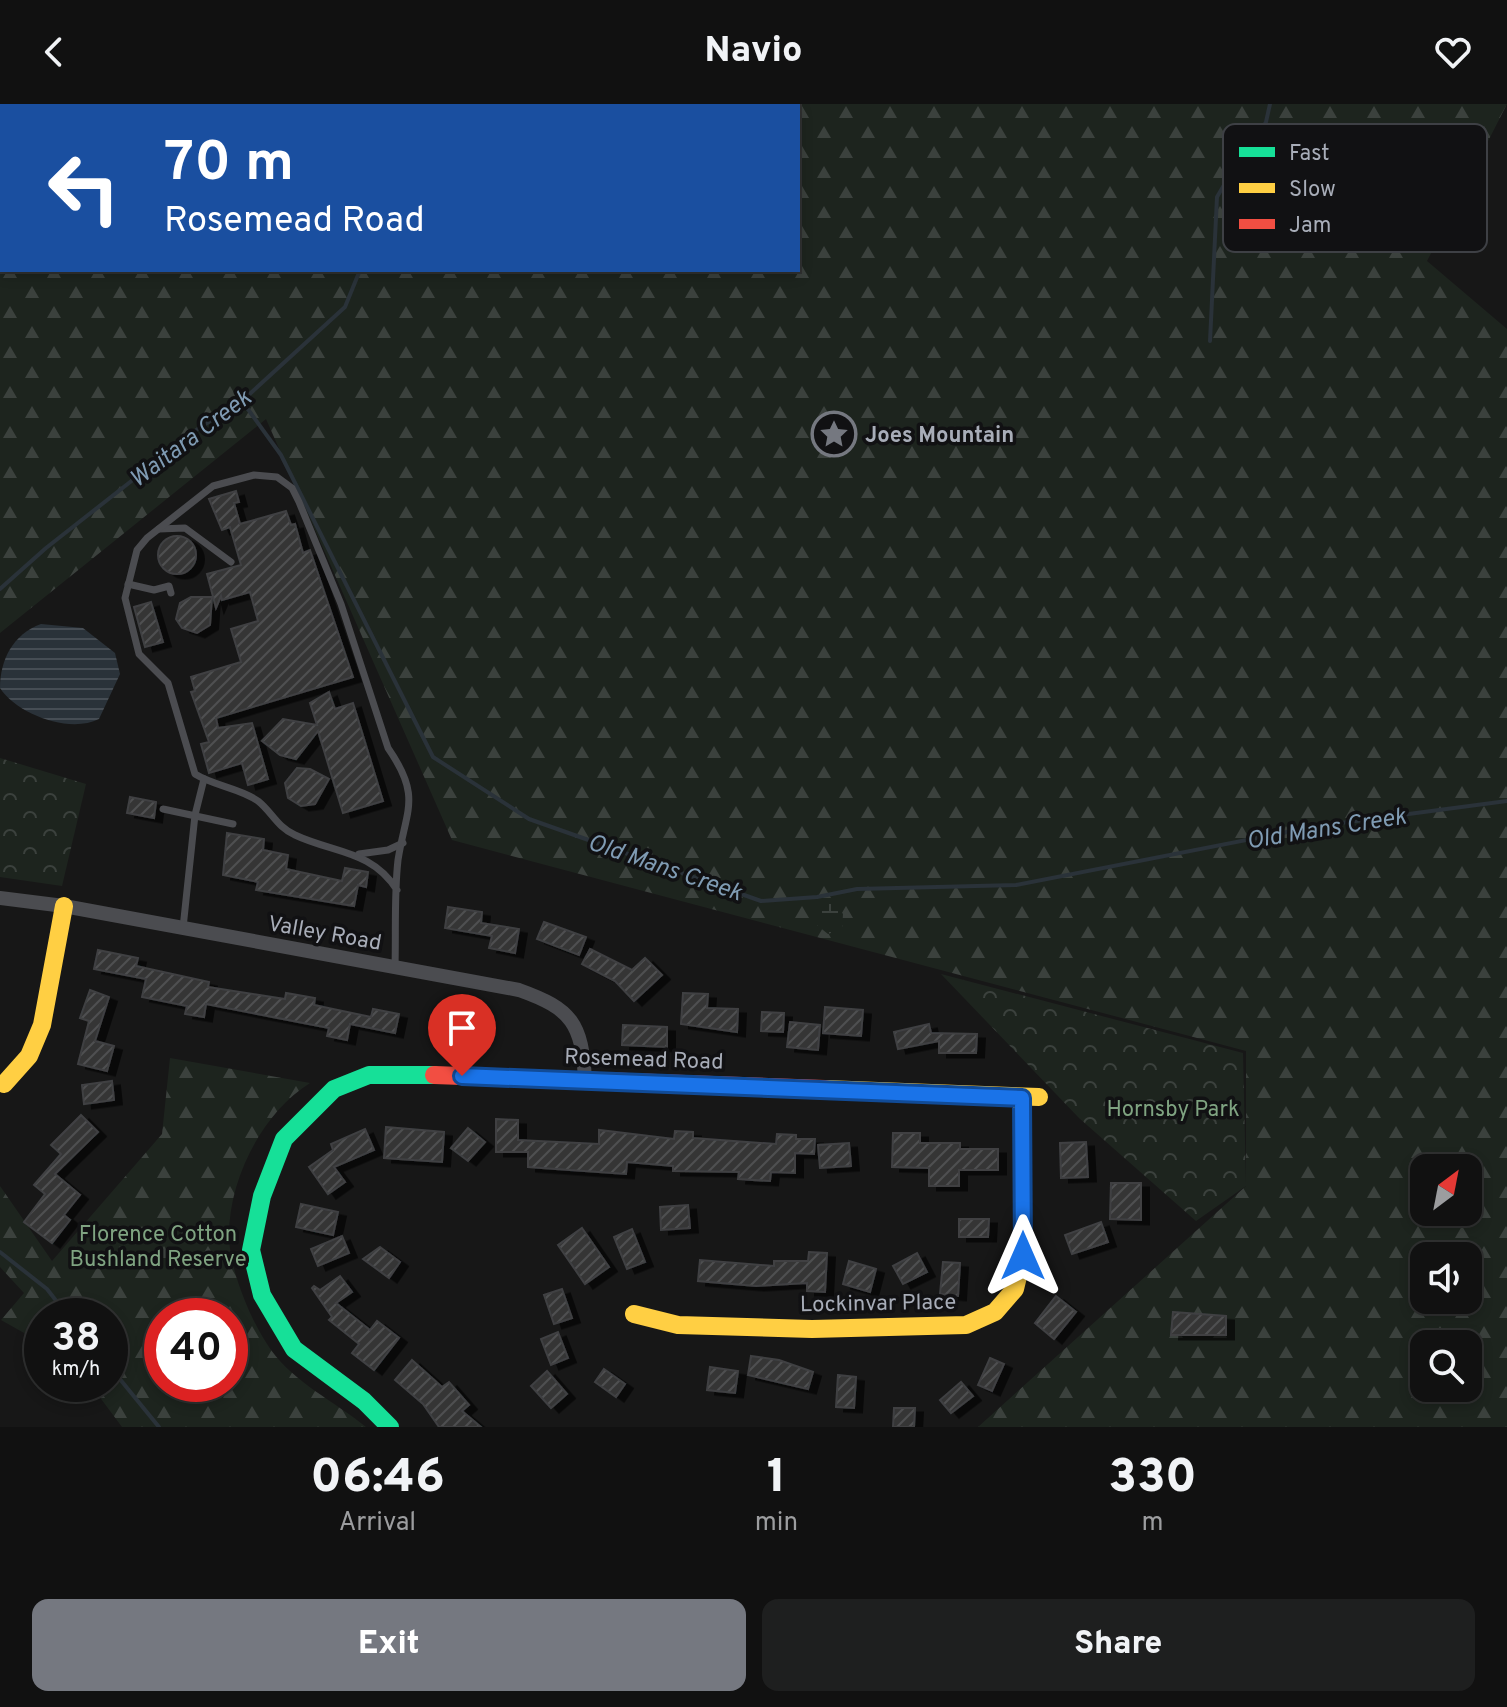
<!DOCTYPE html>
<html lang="en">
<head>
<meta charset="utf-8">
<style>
	:root { --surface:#111; --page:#1e1f1f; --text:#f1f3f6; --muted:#9c9d9f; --line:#303131; --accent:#757880 }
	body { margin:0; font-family:Overpass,sans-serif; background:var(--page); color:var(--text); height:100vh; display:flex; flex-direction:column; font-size:30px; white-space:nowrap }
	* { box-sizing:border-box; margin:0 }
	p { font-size:26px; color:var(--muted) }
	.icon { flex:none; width:44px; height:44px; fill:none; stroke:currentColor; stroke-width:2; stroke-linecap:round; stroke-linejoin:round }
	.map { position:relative; height:1323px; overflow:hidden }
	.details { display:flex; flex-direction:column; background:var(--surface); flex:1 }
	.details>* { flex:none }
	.guide { position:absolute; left:0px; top:0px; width:800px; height:168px; box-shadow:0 4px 12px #0003,0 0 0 2px var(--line); background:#1a4fa0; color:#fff; overflow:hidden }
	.needle { width:52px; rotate:32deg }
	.tools { position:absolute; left:1410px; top:1050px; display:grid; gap:16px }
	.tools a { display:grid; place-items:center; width:72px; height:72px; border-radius:16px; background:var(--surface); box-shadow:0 4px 12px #0003,0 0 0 2px var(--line); font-size:40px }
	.speed { position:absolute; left:24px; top:1194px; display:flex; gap:16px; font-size:40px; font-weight:700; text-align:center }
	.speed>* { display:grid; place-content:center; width:104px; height:104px; border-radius:50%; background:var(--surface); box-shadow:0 4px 12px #0003,0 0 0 2px var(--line); line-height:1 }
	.speed small { font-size:20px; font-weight:400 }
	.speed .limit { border:12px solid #d22; background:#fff; color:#111 }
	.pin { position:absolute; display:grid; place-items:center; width:68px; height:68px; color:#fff; margin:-82px -34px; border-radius:50% 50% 50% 0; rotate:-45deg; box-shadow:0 0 8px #0007 }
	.pin .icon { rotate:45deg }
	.me { position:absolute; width:88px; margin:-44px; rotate:0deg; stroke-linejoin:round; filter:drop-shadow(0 0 6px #0008) }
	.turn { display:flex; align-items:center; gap:28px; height:168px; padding:0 32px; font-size:36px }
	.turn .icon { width:104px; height:104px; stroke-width:2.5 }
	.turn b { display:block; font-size:56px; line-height:68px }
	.eta { display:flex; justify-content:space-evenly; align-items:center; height:136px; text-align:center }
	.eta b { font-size:48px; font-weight:800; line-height:56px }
	.primary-button { display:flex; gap:16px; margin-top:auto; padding:16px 32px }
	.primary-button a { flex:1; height:92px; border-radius:16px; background:var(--accent); color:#fff; font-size:32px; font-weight:800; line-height:92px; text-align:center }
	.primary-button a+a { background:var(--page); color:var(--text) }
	header { display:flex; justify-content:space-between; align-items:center; height:104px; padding:0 32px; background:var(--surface); font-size:36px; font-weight:800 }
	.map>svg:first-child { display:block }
</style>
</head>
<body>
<header><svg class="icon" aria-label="back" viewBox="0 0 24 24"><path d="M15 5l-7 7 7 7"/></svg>Navio<svg class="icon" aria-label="heart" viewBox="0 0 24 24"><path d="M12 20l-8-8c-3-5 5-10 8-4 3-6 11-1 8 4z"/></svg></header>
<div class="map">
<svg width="1507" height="1323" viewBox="0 0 1507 1323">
	<defs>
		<pattern id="forest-firs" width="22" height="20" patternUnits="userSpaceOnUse" patternTransform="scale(2)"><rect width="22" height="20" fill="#1d241e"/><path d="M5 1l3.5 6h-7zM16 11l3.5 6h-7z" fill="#3b413d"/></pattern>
		<pattern id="wetland-marsh" width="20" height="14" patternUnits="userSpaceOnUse" patternTransform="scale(2)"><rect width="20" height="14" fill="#1d241e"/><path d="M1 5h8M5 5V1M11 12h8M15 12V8" fill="none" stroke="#3b413d"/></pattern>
		<pattern id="park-crowns" width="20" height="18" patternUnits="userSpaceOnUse" patternTransform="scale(2)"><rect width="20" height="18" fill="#1d241e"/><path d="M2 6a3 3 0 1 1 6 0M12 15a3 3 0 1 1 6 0" fill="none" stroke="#3b413d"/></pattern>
		<pattern id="water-rules" width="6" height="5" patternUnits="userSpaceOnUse" patternTransform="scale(2)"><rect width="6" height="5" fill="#2a3239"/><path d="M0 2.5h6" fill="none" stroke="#464d54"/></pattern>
		<pattern id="building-hatch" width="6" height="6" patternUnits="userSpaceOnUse" patternTransform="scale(2)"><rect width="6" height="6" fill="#353536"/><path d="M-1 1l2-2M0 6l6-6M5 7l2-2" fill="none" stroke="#4f5051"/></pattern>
		<filter id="shadow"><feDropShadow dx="8" dy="4.5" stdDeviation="0" flood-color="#0009"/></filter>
	</defs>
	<rect width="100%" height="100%" fill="#171717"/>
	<!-- forest -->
	<g fill="url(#forest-firs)" fill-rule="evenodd">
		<path d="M0,0h1507l-80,157 80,68v1098h-529l268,-241v-135l-794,-211 -186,-421 -266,214zM2,2h796v164h-796zM1424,1064h44v44h-44zM1424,1152h44v44h-44zM1424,1240h44v44h-44z"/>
		<path d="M170,954l140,25c-48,30 -81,96 -81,152 0,34 22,87 42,115 24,33 63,51 95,77h-244l-32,-43h20v-68h-68v27l-41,-23 23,-27 -24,-26v-81l52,75 110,-127zM162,1212h68v68h-68z"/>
	</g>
	<!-- wetland -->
	<polygon fill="url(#wetland-marsh)" points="817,793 832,795 843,810 842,825 828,830 818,822 806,797"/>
	<!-- park -->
	<g fill="url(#park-crowns)">
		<polygon points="0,654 86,680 62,782 0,773"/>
		<polygon points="941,870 1243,949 1246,1082 1196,1117 1079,1014"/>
	</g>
	<!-- water -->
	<path fill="url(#water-rules)" d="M41,520l42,4 32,25 5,21 -21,45c-30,15 -82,-5 -99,-31 0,-28 13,-54 41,-64z"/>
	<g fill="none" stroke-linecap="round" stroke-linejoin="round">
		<!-- stream -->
		<g stroke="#2a3239" stroke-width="4">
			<polyline points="408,2 408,0"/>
			<polyline points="1253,41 1266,18 1270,0"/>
			<polyline points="1210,237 1217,93 1241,52"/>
			<polyline points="242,297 281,351 433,653 529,715 761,797 817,793 857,785 1016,781 1318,722 1507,697"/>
			<polyline points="0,485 46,444 199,324 242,297 345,203 360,166"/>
			<polyline points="0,1148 47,1185 68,1212"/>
			<polyline points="110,1263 159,1323"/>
		</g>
	</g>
	<!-- building -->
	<g fill="url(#building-hatch)" stroke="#3f4043" stroke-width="2" filter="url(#shadow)">
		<polygon points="236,387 239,398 234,399 240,420 286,407 291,421 295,420 303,449 310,446 353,573 216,614 218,624 252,619 268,675 248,681 242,659 209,669 201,640 209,638 191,588 195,587 191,573 241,558 231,525 258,517 250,488 222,496 221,492 216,504 207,470 241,461 230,423 222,426 209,395"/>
		<circle cx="177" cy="451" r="19"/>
		<polygon points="191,493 212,493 210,521 197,529 182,524 176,515 180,499"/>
		<polygon points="151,498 163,538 145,543 134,503"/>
		<polygon points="329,588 335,605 353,599 383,697 343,709 318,627 296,655 280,651 262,637 283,615 317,621 310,599"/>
		<polygon points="297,664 310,665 329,675 315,700 301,702 288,694 285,679"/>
		<polygon points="130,693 156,698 154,714 127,709"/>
		<polygon points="227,729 264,735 263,746 288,751 286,765 342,777 345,764 368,768 366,783 358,781 354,802 256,786 258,778 223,771"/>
		<polygon points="448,803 482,808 481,819 519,825 515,849 489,844 492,832 445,824"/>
		<polygon points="544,818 586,833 579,851 537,835"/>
		<polygon points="590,845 632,866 645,854 662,871 634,897 615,877 582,860"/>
		<polygon points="98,846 138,854 136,862 209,878 208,883 285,895 286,889 315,894 314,901 371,913 373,905 399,910 395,929 350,920 347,936 327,932 329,924 206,900 204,913 185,910 187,902 142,893 146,875 94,865"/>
		<polygon points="90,886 109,893 95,937 114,942 107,967 78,960 89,917 80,914"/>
		<polygon points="683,889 708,890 707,904 738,905 737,928 681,920"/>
		<polygon points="825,903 863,906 861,932 823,929"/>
		<polygon points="762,908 784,909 783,928 761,927"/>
		<polygon points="790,918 820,921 818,946 787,943"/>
		<polygon points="929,920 931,929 977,930 976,949 939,949 939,937 898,945 894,928"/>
		<polygon points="623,921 667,923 667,943 622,941"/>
		<polygon points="112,977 114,996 84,1000 82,981"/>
		<polygon points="81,1011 98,1028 55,1070 80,1091 64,1111 70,1116 52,1139 24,1118 45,1090 34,1081 61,1050 51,1041"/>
		<polygon points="496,1015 518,1016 518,1036 599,1040 599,1026 674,1035 675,1027 693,1028 693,1034 776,1040 777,1030 796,1031 796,1035 815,1035 814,1050 795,1049 795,1069 771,1068 770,1077 738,1075 739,1068 673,1067 673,1062 627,1058 626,1070 528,1063 528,1048 496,1048"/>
		<polygon points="386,1023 444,1028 442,1058 384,1054"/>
		<polygon points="468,1024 485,1038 468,1057 451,1044"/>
		<polygon points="365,1025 374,1046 334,1063 345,1078 328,1090 309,1063 333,1046 331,1040"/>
		<polygon points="893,1029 920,1029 920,1039 960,1039 960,1045 998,1045 998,1066 959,1066 959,1082 929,1082 929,1064 892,1063"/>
		<polygon points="1086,1038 1088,1073 1061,1074 1060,1039"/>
		<polygon points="849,1039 851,1062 820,1064 818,1041"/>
		<polygon points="1111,1079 1141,1079 1141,1116 1110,1115"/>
		<polygon points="301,1100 338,1108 333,1131 296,1123"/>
		<polygon points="688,1101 690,1124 661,1126 660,1103"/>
		<polygon points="959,1115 989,1115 988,1133 959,1133"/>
		<polygon points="1101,1118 1108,1138 1072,1150 1065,1131"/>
		<polygon points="582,1124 609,1163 585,1180 558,1141"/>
		<polygon points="632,1125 645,1158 627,1165 614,1133"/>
		<polygon points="342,1132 349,1149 318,1162 311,1145"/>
		<polygon points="380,1143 400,1158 389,1174 363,1155"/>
		<polygon points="809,1148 827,1149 825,1188 807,1187 807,1179 756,1182 698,1177 700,1156 774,1162 774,1157 808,1157"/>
		<polygon points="917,1149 927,1168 903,1180 893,1162"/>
		<polygon points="849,1157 876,1165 870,1188 843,1180"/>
		<polygon points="943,1158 960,1159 958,1192 940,1190"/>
		<polygon points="340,1172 352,1188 336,1199 370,1226 377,1217 399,1234 374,1266 352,1249 359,1240 329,1216 332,1213 312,1184 314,1182 320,1186"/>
		<polygon points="562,1185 572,1214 554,1220 544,1191"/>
		<polygon points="1056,1192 1076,1208 1054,1235 1035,1219"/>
		<polygon points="1173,1208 1226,1212 1226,1231 1171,1231"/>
		<polygon points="558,1228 568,1254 551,1261 541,1235"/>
		<polygon points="751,1252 779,1256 813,1268 808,1285 748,1271"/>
		<polygon points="990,1254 1004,1260 992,1287 978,1281"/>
		<polygon points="412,1256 442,1283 449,1278 469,1301 462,1307 481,1323 439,1323 423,1300 395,1276"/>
		<polygon points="710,1263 738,1267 735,1289 707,1286"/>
		<polygon points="604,1265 625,1280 616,1293 595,1278"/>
		<polygon points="547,1267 567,1290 551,1304 531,1282"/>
		<polygon points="838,1271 856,1273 854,1304 836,1303"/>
		<polygon points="961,1278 973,1292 951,1309 940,1296"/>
		<polygon points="894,1304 915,1304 914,1323 893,1323"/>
	</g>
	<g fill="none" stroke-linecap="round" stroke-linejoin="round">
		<!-- lane -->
		<g stroke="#4b4c50" stroke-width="7">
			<polyline points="159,425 185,424 231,458"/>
			<polyline points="128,480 154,486 169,482 171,489"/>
			<polyline points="163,705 233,720"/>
			<polyline points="359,750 388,746 403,739"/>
			<polyline points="183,824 195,711 204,675"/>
			<path d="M395,863c1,-35 -1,-72 3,-107 8,-51 24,-63 -10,-112l-47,-144 -42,-102 -7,-14 -15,-11 -23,-2 -41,11 -66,52 -10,12 -12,48 14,56 29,29 27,91c19,12 45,14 63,27 14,11 19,26 37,34 38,18 77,15 102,55"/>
		</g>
		<!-- street -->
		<path stroke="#4b4c50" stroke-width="14" d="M0,794l64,8 455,84c53,19 63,33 66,90"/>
		<!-- fast -->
		<polyline stroke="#16e098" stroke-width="18" points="390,1323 364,1297 294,1245 262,1191 251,1146 262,1092 284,1035 334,985 369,971 434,971"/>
		<!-- slow -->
		<g stroke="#ffcf43" stroke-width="18">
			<polyline points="4,980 29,952 42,921 64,802"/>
			<polyline points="825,985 1039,993"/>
			<polyline points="634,1210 678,1221 812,1225 966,1221 995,1208 1015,1185 1023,1152 1022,994"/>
		</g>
		<!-- jam -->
		<polyline stroke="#f24e42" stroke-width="18" points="434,971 825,985"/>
	</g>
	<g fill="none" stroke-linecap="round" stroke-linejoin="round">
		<!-- route casing -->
		<g stroke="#114b97" stroke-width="20">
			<polyline id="route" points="462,972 1022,994 1023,1152"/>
		</g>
		<!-- route -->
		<use href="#route" stroke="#1a73e8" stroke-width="14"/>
	</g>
	<!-- icons -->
	<defs>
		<g id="sight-ring" transform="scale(2.3)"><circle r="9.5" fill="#111113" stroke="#757880" stroke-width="1.5"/><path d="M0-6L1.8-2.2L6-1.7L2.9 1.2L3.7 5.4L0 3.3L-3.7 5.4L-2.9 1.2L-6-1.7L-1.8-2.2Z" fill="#757880"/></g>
	</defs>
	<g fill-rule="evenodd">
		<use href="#sight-ring" x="834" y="330"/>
	</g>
	<g text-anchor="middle" stroke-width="7" stroke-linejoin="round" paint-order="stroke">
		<!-- poi labels -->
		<g font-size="22" font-weight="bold" fill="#a8adb8" stroke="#111113" text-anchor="start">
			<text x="865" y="338">Joes Mountain</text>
		</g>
		<!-- street labels -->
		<g font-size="22" fill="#a8adb8" stroke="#111113">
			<text transform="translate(325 828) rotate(10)" y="8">Valley Road</text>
			<text transform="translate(644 954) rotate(2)" y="8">Rosemead Road</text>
			<text transform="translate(878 1198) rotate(-1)" y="8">Lockinvar Place</text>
		</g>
		<!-- park labels -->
		<g font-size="22" fill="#7fa381" stroke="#111113">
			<text x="1173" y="1012">Hornsby Park</text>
			<text x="158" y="1137">Florence Cotton<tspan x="158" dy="25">Bushland Reserve</tspan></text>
		</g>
		<!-- water labels -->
		<g font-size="24" font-style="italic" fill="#7f9bb3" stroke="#111113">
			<text transform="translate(190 334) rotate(-37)" y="8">Waitara Creek</text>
			<text transform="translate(1326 724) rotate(-9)" y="8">Old Mans Creek</text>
			<text transform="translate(665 763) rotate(19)" y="8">Old Mans Creek</text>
		</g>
	</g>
	<!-- legend -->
	<rect x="1223" y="20" width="264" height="128" rx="12" fill="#111113" stroke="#3e4045" stroke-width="2"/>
	<rect x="1239" y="43" width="36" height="10" fill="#16e098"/>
	<rect x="1239" y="79" width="36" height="10" fill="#ffcf43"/>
	<rect x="1239" y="115" width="36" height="10" fill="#f24e42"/>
	<g font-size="22" fill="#a8adb8">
		<text x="1289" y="56">Fast</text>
		<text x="1289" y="92">Slow</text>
		<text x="1289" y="128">Jam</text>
	</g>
</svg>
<div class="tools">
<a><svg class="needle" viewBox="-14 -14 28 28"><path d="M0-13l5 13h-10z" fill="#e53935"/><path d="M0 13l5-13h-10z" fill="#9c9d9f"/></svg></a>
<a><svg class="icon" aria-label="sound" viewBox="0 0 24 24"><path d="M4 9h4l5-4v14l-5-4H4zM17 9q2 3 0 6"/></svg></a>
<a><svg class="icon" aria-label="search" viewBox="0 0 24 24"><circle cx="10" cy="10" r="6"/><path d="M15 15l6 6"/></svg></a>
</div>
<div class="speed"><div>38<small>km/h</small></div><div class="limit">40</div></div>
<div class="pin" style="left:462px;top:972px;background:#d93025"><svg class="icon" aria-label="arrive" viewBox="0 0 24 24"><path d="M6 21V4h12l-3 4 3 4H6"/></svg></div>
<svg class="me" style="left:1023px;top:1152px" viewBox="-20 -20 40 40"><path d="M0-17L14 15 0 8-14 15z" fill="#1a73e8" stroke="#fff" stroke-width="4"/></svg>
<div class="guide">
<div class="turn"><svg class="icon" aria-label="left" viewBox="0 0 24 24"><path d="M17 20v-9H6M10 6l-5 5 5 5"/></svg><div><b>70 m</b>Rosemead Road</div></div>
</div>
</div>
<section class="details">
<div class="eta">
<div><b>06:46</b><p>Arrival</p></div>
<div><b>1</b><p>min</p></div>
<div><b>330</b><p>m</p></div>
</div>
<div class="primary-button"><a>Exit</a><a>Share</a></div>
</section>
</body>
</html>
